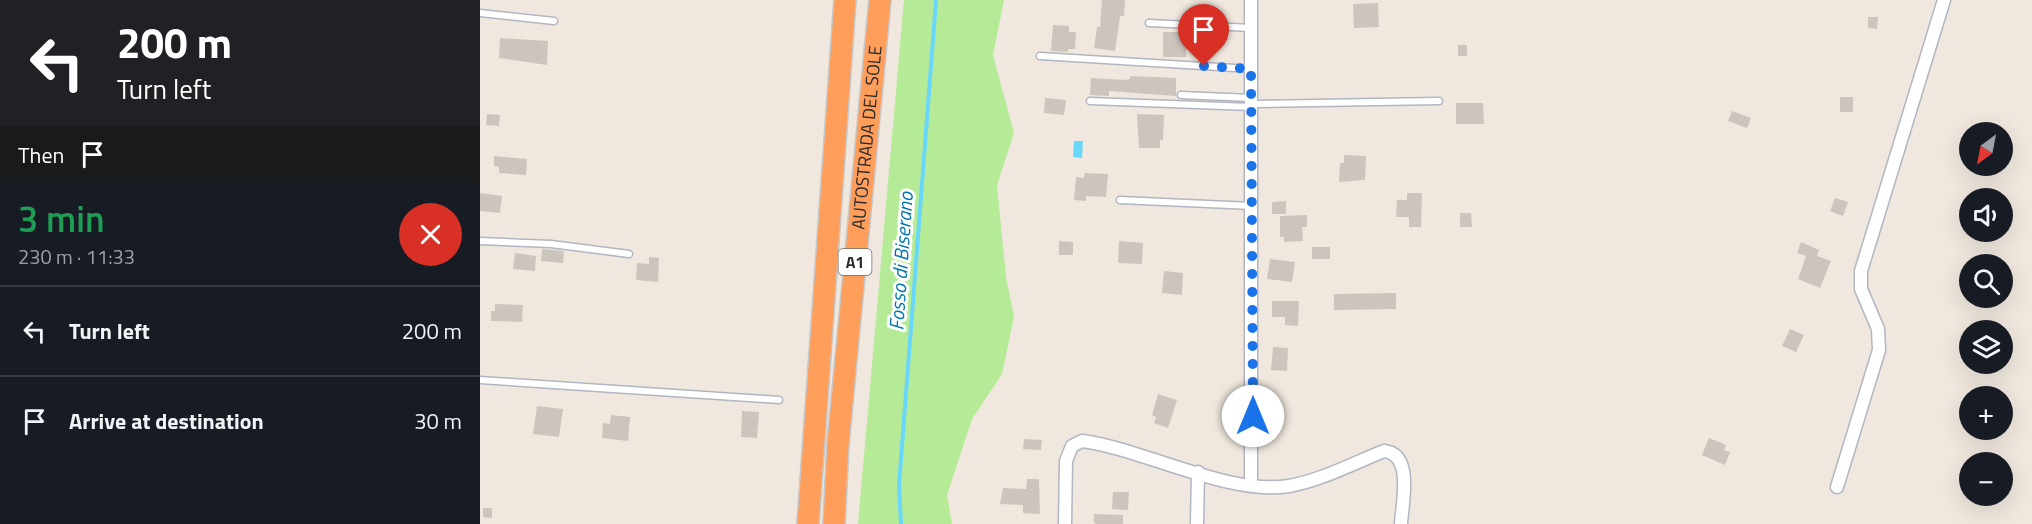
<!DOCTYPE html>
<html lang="en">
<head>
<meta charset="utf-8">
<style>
	:root { --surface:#171b24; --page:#20242c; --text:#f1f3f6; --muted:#9ea1a6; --line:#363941 }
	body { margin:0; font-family:"Titillium Web",sans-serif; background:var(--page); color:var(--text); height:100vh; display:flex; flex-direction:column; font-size:22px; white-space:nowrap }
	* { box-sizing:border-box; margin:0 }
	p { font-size:20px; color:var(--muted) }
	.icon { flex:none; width:33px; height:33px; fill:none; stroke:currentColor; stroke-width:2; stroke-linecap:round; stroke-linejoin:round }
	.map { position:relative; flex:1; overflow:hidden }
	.side { display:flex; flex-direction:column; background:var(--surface); width:480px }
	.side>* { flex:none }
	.hud { background:#202124; color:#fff; overflow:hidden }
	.needle { width:39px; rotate:212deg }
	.controls { position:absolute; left:1479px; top:122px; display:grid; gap:12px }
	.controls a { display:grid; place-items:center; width:54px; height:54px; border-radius:50%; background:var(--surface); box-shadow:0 6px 24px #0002; font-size:30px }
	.pin { position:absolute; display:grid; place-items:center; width:51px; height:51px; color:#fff; margin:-62px -26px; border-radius:50% 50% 50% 0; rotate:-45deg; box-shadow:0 0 6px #0007 }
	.pin .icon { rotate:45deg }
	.me { position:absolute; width:66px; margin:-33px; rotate:0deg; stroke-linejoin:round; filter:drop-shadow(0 0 4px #0008) }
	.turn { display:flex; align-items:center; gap:21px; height:126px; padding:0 18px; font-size:27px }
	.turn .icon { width:78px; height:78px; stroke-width:2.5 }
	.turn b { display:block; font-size:42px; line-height:51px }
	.then { display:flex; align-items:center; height:57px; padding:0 18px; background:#0003; gap:12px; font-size:22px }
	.round { display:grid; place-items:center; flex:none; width:63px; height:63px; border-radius:32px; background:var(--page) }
	.head { display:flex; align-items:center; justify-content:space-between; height:102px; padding:0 18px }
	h1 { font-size:36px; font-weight:600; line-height:45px; color:#1e9e55 }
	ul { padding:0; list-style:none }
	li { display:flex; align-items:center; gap:18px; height:90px; padding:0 18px; border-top:2px solid var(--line) }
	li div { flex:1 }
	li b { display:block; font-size:22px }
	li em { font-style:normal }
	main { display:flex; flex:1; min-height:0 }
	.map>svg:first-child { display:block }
</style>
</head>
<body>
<main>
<section class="side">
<div class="hud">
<div class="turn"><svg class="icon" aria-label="left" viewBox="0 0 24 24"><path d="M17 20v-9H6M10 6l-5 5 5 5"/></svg><div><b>200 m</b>Turn left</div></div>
<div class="then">Then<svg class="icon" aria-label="arrive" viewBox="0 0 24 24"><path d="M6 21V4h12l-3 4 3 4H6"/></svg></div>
</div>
<div class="head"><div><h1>3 min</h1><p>230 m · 11:33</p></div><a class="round" style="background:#d93025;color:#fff"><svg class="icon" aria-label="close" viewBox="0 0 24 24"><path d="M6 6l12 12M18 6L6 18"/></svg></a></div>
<ul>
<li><svg class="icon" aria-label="left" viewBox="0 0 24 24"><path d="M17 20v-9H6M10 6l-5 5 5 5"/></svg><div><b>Turn left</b></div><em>200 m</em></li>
<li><svg class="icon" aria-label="arrive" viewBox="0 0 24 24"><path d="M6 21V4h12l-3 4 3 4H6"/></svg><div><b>Arrive at destination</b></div><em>30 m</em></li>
</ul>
</section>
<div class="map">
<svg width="1552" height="524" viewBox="0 0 1552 524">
	<rect width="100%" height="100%" fill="#f0e8de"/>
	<!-- green -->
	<polygon fill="#b5eb96" points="424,0 524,0 513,55 534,133 517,185 526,277 534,317 522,374 492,419 467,495 472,524 378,524"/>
	<!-- water -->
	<polygon fill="#69d7fa" points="594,141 603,141 602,158 593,157"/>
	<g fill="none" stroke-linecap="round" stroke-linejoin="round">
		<!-- stream -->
		<polyline stroke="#69d7fa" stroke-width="4" points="421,524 419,485 456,0"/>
	</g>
	<!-- building -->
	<g fill="#cbc5be">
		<polygon points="622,0 645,0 644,16 640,16 635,51 614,48 617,27 620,27"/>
		<polygon points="898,3 899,27 874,28 873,4"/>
		<polygon points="1388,17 1398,17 1397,29 1388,28"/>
		<polygon points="573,25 589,26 589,32 596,32 595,49 588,49 588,52 571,51"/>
		<rect x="683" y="32" width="23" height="25"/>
		<polygon points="20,38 68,41 67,65 19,58"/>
		<rect x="978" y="45" width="9" height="11"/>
		<polygon points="650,76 696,78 696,96 629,91 629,96 610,95 611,78 645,80 650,79"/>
		<rect x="1360" y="97" width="13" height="15"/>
		<polygon points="565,98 586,100 584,115 564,113"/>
		<polygon points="976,103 1003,103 1004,124 976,124"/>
		<polygon points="1252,111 1271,118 1267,128 1248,121"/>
		<polygon points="7,114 20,115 19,126 6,125"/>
		<polygon points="657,114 684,115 683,140 680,140 680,148 659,148"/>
		<polygon points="864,155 886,156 885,180 859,182 860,163 864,163"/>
		<polygon points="14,156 47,159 46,175 19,173 19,167 14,166"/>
		<polygon points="605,173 628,174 626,197 606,196 606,201 594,200 596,177 604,178"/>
		<polygon points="0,193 22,196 20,213 0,211"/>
		<polygon points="927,193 942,193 941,227 929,227 929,217 916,217 917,200 927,200"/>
		<polygon points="1355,198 1368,202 1363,216 1350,211"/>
		<polygon points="806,201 806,214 792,214 792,202"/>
		<polygon points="980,213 991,213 992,227 980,227"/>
		<polygon points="827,215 827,227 822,227 823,241 804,242 804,237 800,237 800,216"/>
		<polygon points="579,241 593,242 593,255 579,255"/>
		<polygon points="639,241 663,243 662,264 638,263"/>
		<polygon points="1321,242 1339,250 1337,256 1351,261 1340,288 1318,279 1326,256 1317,253"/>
		<rect x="832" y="247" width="18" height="12"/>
		<polygon points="62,249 84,251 83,263 61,261"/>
		<polygon points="35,253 56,256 55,271 33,269"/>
		<polygon points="169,257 179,258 178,282 156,280 157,263 169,264"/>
		<polygon points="790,259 815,262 812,282 787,279"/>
		<polygon points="684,271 703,273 702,295 682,293"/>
		<polygon points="916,293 916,309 854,310 854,294"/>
		<polygon points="792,301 819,301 818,326 805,325 805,317 792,317"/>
		<polygon points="15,304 43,305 42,322 11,321 11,311 15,311"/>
		<polygon points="1310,329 1324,335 1316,352 1302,346"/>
		<polygon points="793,347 808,348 807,371 791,370"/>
		<polygon points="678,394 697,400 688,428 674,423 676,417 672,415"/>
		<polygon points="57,406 83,409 79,437 53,434"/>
		<polygon points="262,411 279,412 277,438 261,437"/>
		<polygon points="131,415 150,417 148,441 122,438 123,423 130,424"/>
		<polygon points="1229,438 1246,445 1244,450 1250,452 1245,465 1222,455"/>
		<polygon points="544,439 562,440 561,450 543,449"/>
		<polygon points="547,479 559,479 560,514 543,513 543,505 520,504 523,488 546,489"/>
		<polygon points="633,492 649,492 648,510 632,509"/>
		<polygon points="3,508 12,508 12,518 3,517"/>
		<polygon points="614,514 643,515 643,524 617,524 614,523"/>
	</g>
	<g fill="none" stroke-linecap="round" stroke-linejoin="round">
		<!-- service casing -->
		<g stroke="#b2b5c2" stroke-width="9">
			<g id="service">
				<polyline points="0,13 74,21"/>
				<polyline points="669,23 771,28"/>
				<polyline points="560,56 771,69"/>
				<polyline points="701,95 771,98"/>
				<polyline points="610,101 771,107"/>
				<polyline points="771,104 959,101"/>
				<polyline points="640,200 772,206"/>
				<polyline points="0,241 71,244 149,254"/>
				<polyline points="0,380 299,400"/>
			</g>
		</g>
		<!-- minor casing -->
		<g stroke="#b2b5c2" stroke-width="15">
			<g id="minor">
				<polyline points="771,0 771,485"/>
				<polyline points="1357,487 1399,350 1398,329 1381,289 1381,271 1464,0"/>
				<path d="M585,524l1,-63 6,-15 10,-5c62,8 147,55 207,45 33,-6 65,-23 95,-35 30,3 18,52 17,73"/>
				<polyline points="717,524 718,472"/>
			</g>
		</g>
		<!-- motorway casing -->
		<g stroke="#c8c8c8" stroke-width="24">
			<g id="motorway">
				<polyline points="328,524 365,0"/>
				<path id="s1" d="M354,524l4,-80 42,-444"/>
			</g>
		</g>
		<!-- service -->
		<use href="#service" stroke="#fff" stroke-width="6"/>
		<!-- minor -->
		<use href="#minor" stroke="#fff" stroke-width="12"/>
		<!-- motorway -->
		<use href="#motorway" stroke="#ff9e5a" stroke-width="21"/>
	</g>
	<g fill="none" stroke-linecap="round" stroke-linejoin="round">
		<!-- route -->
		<polyline stroke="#1a73e8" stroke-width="10" stroke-dasharray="0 18" points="724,66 771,69 773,416"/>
	</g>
	<g text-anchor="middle" stroke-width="6" stroke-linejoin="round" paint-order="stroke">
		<!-- shield labels -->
		<rect fill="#fff" stroke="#6c6c6c" stroke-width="1.5" x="358.5" y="249" width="33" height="26" rx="4.5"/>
		<g font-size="16" font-weight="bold" fill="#2d2d2d">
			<text x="375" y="268">A1</text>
		</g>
		<!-- street labels -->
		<g font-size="18" fill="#2d2d2d" stroke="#fff">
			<text dy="6" stroke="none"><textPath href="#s1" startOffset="388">AUTOSTRADA DEL SOLE</textPath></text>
		</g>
		<!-- water labels -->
		<g font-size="20" font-style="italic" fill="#0076ae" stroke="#fff">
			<text transform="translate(421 261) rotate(-86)" y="7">Fosso di Biserano</text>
		</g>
	</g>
</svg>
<div class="controls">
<a><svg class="needle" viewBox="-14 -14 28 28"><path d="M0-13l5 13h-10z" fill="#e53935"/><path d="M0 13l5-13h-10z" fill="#9ea1a6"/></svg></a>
<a><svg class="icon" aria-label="sound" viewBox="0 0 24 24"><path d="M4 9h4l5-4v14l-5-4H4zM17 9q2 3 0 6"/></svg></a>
<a><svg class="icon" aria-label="search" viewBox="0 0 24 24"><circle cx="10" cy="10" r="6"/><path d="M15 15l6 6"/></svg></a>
<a><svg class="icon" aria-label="layers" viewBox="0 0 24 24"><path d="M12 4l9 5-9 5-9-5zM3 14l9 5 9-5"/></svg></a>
<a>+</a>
<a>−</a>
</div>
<div class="pin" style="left:724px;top:66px;background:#d93025"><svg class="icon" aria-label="arrive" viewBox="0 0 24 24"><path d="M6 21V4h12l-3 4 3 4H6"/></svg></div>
<svg class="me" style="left:773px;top:416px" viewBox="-20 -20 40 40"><circle r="19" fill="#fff"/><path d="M0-13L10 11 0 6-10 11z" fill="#1a73e8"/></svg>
</div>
</main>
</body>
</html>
